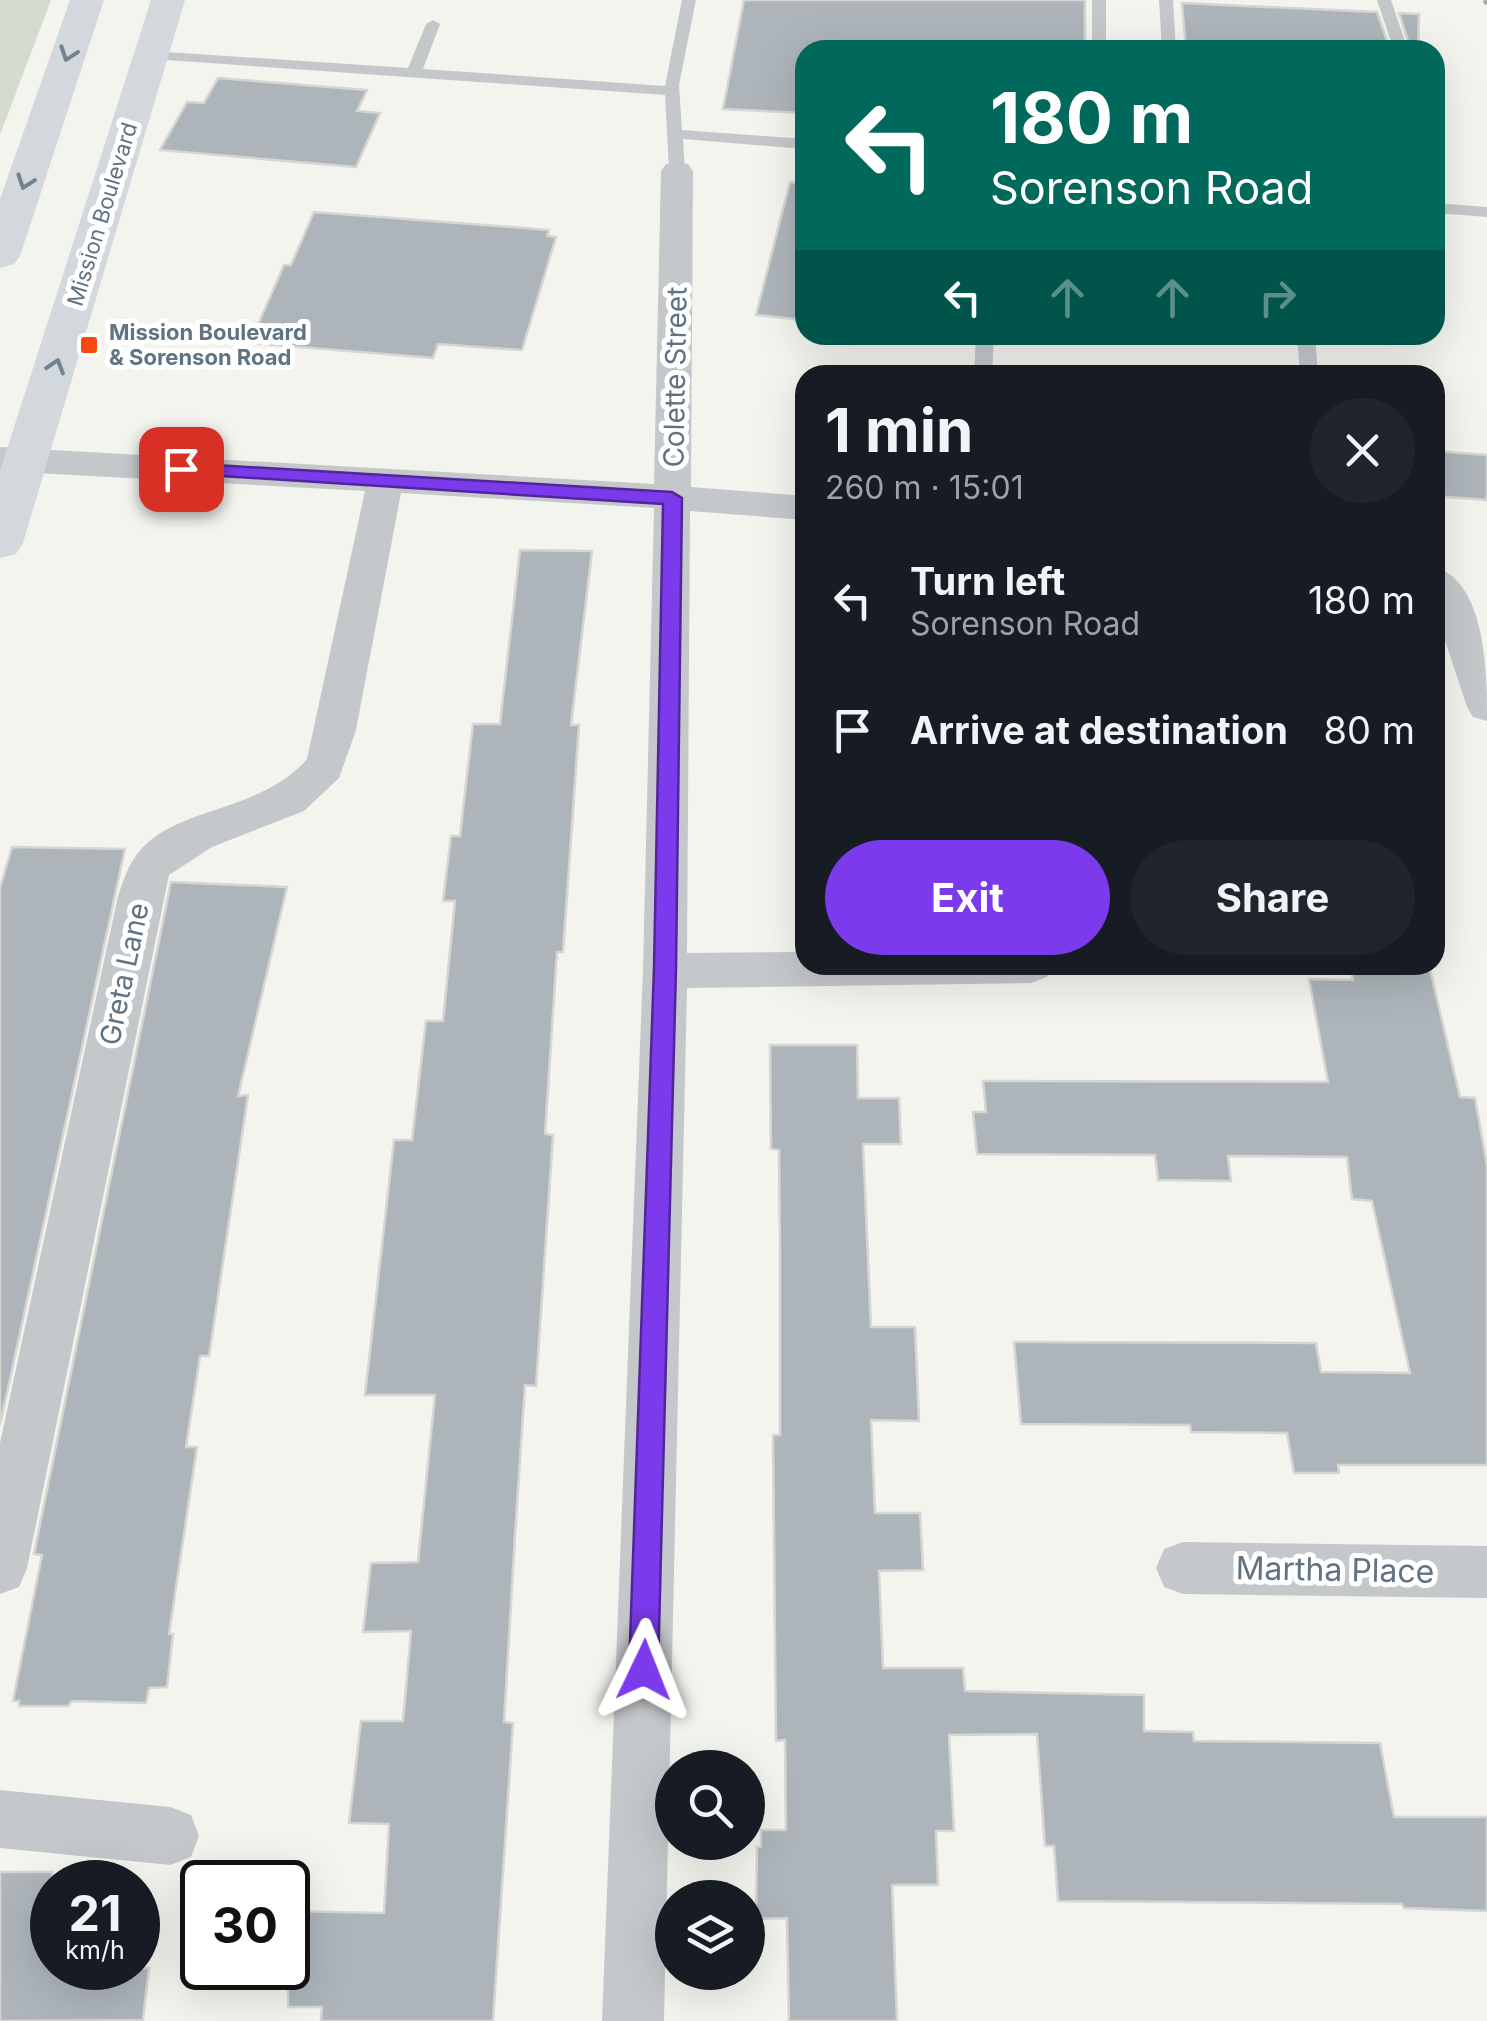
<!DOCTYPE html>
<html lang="en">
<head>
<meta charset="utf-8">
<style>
	:root { --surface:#171b24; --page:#20242c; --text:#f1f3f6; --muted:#9ea1a6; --accent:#7c3aed }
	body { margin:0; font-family:Inter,sans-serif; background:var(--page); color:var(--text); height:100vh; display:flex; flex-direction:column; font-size:38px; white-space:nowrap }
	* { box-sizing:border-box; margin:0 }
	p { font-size:32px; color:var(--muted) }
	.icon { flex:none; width:55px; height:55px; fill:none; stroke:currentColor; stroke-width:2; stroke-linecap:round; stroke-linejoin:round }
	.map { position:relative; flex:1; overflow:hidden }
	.side { position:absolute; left:795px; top:365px; width:650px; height:610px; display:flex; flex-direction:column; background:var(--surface); border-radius:30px; box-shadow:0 10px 40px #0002 }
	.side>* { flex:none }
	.hud { position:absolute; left:795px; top:40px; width:650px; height:305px; border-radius:30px; box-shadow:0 10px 40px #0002; background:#00695c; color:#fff; overflow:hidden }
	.buttons { position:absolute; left:655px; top:1750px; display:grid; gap:20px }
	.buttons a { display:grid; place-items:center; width:110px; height:110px; border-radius:50%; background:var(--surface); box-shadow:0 10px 40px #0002; font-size:50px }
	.speed { position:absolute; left:30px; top:1860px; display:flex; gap:20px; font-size:50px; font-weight:700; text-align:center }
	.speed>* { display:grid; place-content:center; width:130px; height:130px; border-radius:50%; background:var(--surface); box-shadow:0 10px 40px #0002; line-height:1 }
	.speed small { font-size:25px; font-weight:400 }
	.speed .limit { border:5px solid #111; border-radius:15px; background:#fff; color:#111 }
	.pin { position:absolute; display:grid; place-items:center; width:85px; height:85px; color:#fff; margin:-42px; border-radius:20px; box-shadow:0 5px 15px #0006 }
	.me { position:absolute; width:110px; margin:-55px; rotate:2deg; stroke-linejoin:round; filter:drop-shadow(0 0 8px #0008) }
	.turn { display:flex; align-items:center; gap:35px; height:210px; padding:0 30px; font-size:45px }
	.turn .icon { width:130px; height:130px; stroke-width:2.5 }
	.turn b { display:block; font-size:70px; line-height:85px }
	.lanes { display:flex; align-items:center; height:95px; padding:0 30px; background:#0003; justify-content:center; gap:50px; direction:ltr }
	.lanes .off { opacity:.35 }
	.round { display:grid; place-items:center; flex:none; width:105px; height:105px; border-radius:52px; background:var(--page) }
	.overview { display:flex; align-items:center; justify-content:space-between; height:170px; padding:0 30px }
	h1 { font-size:60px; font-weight:700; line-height:75px }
	.action { display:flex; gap:20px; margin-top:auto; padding:20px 30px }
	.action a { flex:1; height:115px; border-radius:60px; background:var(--accent); color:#fff; font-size:40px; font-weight:700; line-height:115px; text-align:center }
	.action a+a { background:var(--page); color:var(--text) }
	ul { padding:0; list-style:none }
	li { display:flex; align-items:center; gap:30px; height:130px; padding:0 30px }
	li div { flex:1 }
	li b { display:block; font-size:38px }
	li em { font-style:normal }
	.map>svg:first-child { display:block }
</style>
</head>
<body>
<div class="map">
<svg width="1487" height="2021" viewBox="0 0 1487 2021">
	<rect width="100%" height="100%" fill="#f4f4ef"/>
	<!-- green -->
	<polygon fill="#d4dcd0" points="0,0 51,0 0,135"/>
	<!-- building -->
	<g fill="#adb5ba" stroke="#d5d5d2" stroke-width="2.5">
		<polygon points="744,0 1085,0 1085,50 805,50 805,113 723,109"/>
		<polygon points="1182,3 1377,12 1390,50 1186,50"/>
		<polygon points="1399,13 1419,14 1418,50 1411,50"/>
		<polygon points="218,78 367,90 357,111 380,113 356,167 160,150 187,102 204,103"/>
		<polygon points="790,182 805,184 805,320 756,315"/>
		<polygon points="314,212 549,230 547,236 556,237 522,350 438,344 433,358 250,343 284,265 291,265"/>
		<polygon points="1435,451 1487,455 1487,500 1435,496"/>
		<polygon points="520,550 592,551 571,725 579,725 563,952 557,952 545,1134 553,1135 536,1386 525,1385 515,1535 504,1722 513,1723 493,2021 321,2021 322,2007 288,2007 288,1911 384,1913 389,1824 349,1823 361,1721 403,1721 411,1631 363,1632 371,1563 418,1562 435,1395 365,1395 394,1140 412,1140 426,1021 443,1021 455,901 443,901 451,836 460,836 473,724 500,724"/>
		<polygon points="12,847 125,849 0,1425 0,888"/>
		<polygon points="171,882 287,887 238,1096 248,1095 209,1356 200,1356 186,1447 197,1447 169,1634 173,1634 167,1687 149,1688 146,1703 72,1701 68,1706 19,1706 19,1701 13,1701 42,1555 34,1554"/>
		<polygon points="1350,965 1429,965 1460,1097 1475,1098 1487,1165 1487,1465 1338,1465 1339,1473 1294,1473 1287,1433 1191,1432 1190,1425 1021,1424 1014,1342 1316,1343 1321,1372 1410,1373 1372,1201 1352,1199 1347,1157 1228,1156 1231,1181 1158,1180 1155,1155 977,1154 973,1112 986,1112 983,1081 1328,1082 1309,979 1353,980"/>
		<polygon points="770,1045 857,1045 858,1098 899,1098 901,1144 863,1144 871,1327 915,1327 919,1421 871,1420 875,1513 920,1513 923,1570 879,1571 883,1668 963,1668 965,1691 1144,1695 1144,1731 1193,1732 1194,1741 1380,1743 1394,1817 1487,1817 1487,1911 1404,1908 1402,1904 1058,1901 1054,1846 1045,1846 1037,1734 949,1735 954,1831 936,1831 938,1885 892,1885 897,2021 789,2021 787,1918 756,1919 757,1847 761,1847 761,1830 786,1830 785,1740 776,1741 773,1435 780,1435 780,1250 779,1150 771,1149"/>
		<polygon points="0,1872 52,1872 52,1968 149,1968 143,2020 0,2021"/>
	</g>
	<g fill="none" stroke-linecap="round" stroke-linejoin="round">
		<!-- service -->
		<g fill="#c5c8cb" fill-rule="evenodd">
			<polygon points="682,0 696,0 679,85 682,130 805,139 805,149 683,139 685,171 677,176 669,171 665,95 151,59 144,55 151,51 408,68 426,24 433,20 440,24 423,69 665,86"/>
			<rect x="1092" y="0" width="14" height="50"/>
			<polygon points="1159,0 1173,0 1176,50 1162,50"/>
			<polygon points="1377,0 1391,0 1408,50 1394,50"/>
			<polygon points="1435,203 1487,207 1487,217 1435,213"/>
			<polygon points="976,335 994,335 992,375 974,375"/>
			<polygon points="1297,335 1315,335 1318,375 1300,375"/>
		</g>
		<!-- minor -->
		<g fill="#c5c8cb" fill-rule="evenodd">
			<path d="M677,162l11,2 5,7 -2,316 114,9v24l-115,-9 -3,442 118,-1v13h248l-6,12 -16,6 -344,5 -23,1033h-62l41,-1052 11,-461 -253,-15 -45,237 -17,48 -35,33 -92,36 -43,28 -142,693 -8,19 -19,7v-151l118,-547c5,-14 10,-31 20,-43 36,-47 123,-40 169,-94l58,-268 -365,-20v-24l654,37 7,-313 5,-7z"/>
			<path d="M1435,567c52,16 52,109 52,154l-14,-4 -6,-10 -32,-97z"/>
			<polygon points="1183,1542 1487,1546 1487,1598 1183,1594 1164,1587 1156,1568 1164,1549"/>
			<polygon points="0,1790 170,1807 191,1815 199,1836 191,1857 170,1865 0,1848"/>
		</g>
		<!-- primary -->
		<g fill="#d2d8dc" fill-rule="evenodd">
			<polygon points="70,0 104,0 20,256 14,264 0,268 0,199"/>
			<polygon points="151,0 185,0 23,543 16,554 0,558 0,471"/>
		</g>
		<!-- rail -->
		<polyline stroke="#a2a8ae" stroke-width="5" stroke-dasharray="11 5" stroke-linecap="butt" points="1485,0 1487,4"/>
	</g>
	<!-- one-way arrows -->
	<defs><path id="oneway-chevron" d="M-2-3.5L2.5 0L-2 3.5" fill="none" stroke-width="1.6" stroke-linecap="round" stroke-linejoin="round" transform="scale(2.5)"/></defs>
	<g stroke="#718290">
		<use href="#oneway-chevron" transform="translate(68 54) rotate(109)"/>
		<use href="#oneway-chevron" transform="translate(25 182) rotate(109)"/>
		<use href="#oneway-chevron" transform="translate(56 366) rotate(-73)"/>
	</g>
	<!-- route -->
	<polygon fill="#7c3aed" stroke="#51269a" stroke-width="2.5" points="181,463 672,492 682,498 676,968 658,1670 653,1680 644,1684 634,1680 629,1670 654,968 663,504 175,473 172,469"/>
	<!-- markers -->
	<rect fill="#f44a0e" stroke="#fff" stroke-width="4" x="79" y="335" width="20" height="20" rx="5"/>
	<g text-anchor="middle" stroke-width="10" stroke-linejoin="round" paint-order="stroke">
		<!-- far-street labels -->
		<g font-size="22" fill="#607383" stroke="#fff">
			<text transform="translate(102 214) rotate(-73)" y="8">Mission Boulevard</text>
		</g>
		<!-- far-poi labels -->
		<g font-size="22" font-weight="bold" fill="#607383" stroke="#fff" text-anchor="start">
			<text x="109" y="340">Mission Boulevard<tspan x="109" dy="25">&amp; Sorenson Road</tspan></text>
		</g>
		<!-- street labels -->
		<g font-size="28" fill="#607383" stroke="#fff">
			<text transform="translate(675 377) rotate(-89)" y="10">Colette Street</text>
			<text transform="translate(124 974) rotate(-78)" y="10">Greta Lane</text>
		</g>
		<!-- near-street labels -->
		<g font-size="32" fill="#607383" stroke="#fff">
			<text transform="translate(1335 1570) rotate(1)" y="11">Martha Place</text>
		</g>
	</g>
</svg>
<div class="buttons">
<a><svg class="icon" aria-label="search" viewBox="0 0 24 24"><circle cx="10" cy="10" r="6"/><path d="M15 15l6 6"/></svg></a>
<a><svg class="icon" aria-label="layers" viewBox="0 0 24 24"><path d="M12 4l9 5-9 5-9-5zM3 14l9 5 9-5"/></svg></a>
</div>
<div class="speed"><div>21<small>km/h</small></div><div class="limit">30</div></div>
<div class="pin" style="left:181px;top:469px;background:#d93025"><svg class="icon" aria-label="arrive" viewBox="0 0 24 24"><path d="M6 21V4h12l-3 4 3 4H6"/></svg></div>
<svg class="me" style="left:644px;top:1670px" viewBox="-20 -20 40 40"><path d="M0-17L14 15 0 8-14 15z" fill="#7c3aed" stroke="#fff" stroke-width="4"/></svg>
<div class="hud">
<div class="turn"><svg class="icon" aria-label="left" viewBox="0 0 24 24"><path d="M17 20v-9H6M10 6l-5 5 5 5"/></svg><div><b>180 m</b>Sorenson Road</div></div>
<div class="lanes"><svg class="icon" aria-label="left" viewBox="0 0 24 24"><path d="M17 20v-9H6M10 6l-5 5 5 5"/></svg><svg class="icon off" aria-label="ahead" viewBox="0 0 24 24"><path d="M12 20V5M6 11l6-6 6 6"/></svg><svg class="icon off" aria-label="ahead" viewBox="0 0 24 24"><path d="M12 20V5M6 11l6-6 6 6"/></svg><svg class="icon off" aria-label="right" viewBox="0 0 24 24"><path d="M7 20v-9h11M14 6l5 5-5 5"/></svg></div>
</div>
<section class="side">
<div class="overview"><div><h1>1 min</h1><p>260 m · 15:01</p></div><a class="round"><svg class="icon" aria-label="close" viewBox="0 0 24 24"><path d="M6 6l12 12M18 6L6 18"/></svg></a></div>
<ul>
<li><svg class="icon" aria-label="left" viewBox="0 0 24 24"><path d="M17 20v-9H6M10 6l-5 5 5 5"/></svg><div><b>Turn left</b><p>Sorenson Road</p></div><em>180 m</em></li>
<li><svg class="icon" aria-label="arrive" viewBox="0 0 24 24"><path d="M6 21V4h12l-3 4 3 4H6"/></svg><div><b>Arrive at destination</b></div><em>80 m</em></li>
</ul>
<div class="action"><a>Exit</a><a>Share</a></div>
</section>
</div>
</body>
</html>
